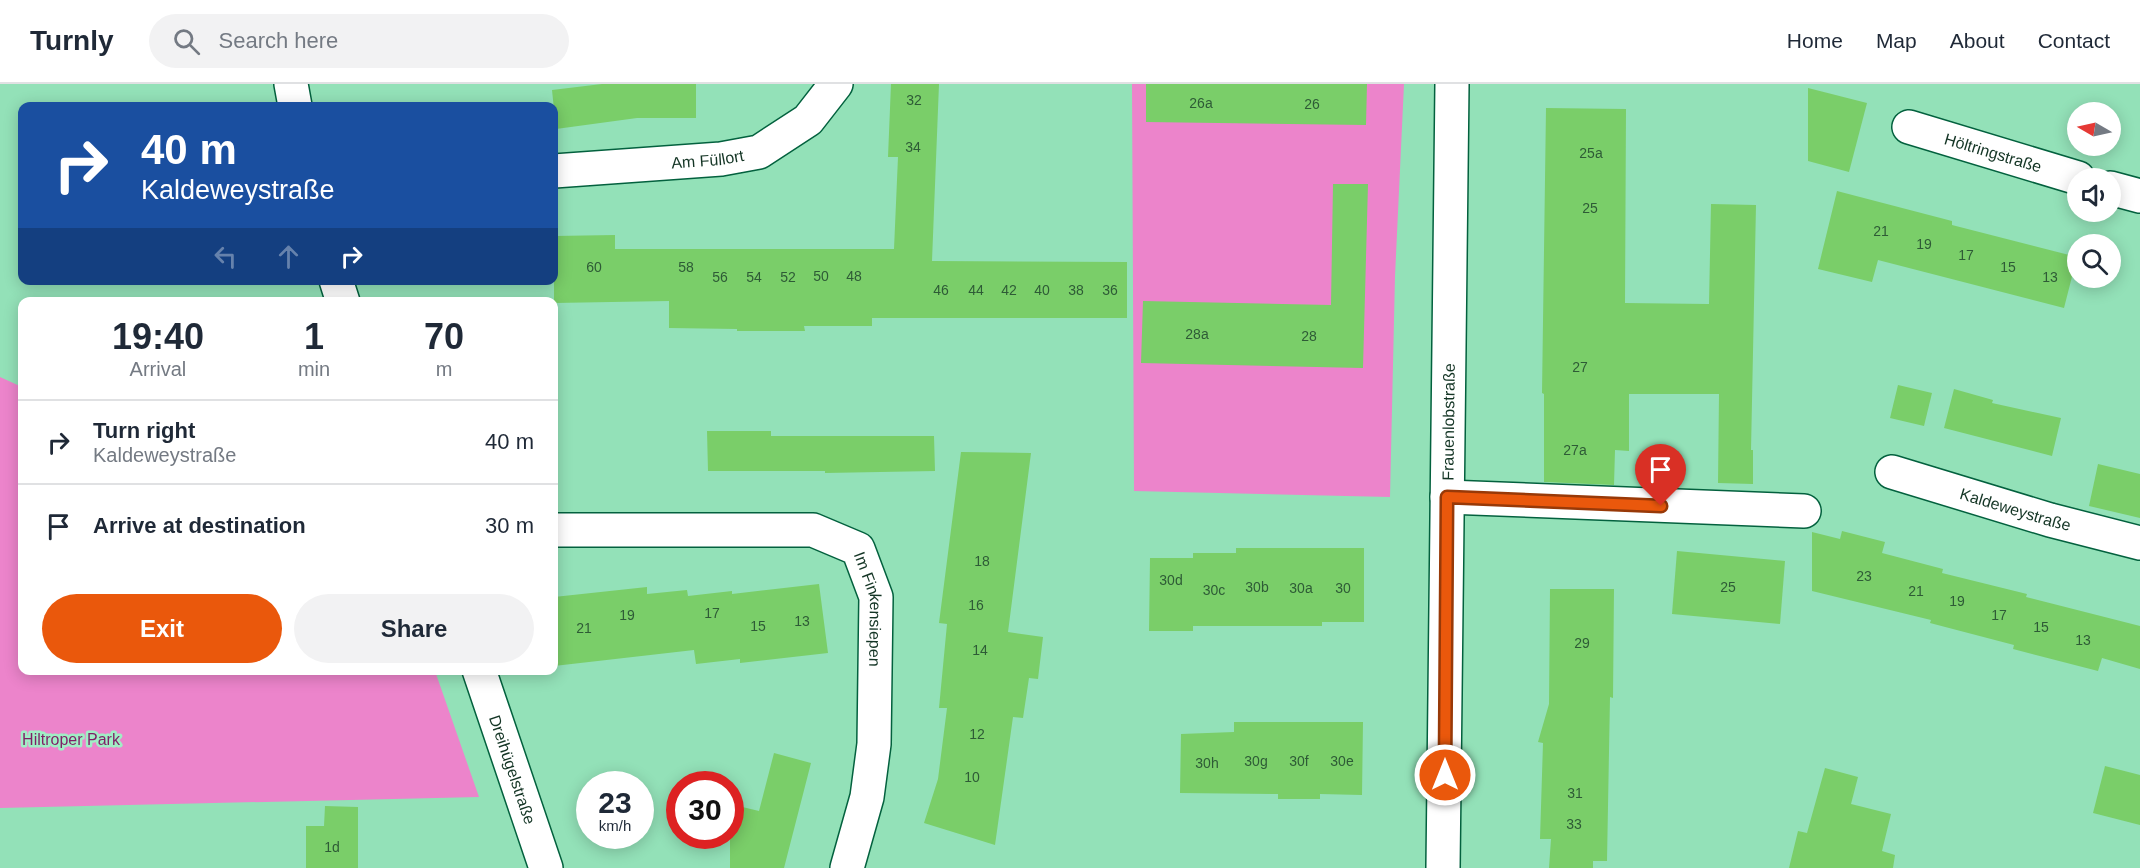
<!DOCTYPE html>
<html lang="en">
<head>
<meta charset="utf-8">
<style>
	:root { --surface:#fff; --page:#f2f2f3; --text:#1f2937; --muted:#747a83; --line:#e0e1e3; --accent:#ea580c }
	body { margin:0; font-family:Helvetica,sans-serif; background:var(--page); color:var(--text); height:100vh; display:flex; flex-direction:column; font-size:22px; white-space:nowrap }
	* { box-sizing:border-box; margin:0 }
	p { font-size:20px; color:var(--muted) }
	.icon { flex:none; width:33px; height:33px; fill:none; stroke:currentColor; stroke-width:2; stroke-linecap:round; stroke-linejoin:round }
	.map { position:relative; flex:1; overflow:hidden }
	.sheet { position:absolute; left:18px; top:213px; width:540px; height:378px; display:flex; flex-direction:column; background:var(--surface); border-radius:12px; box-shadow:0 3px 15px #0003 }
	.sheet>* { flex:none }
	.banner { position:absolute; left:18px; top:18px; width:540px; height:183px; border-radius:12px; box-shadow:0 3px 15px #0003; background:#1a4fa0; color:#fff; overflow:hidden }
	.needle { width:39px; rotate:279deg }
	.buttons { position:absolute; left:2067px; top:18px; display:grid; gap:12px }
	.buttons a { display:grid; place-items:center; width:54px; height:54px; border-radius:50%; background:var(--surface); box-shadow:0 3px 15px #0003; font-size:30px }
	.speed { position:absolute; left:576px; top:687px; display:flex; gap:12px; font-size:30px; font-weight:700; text-align:center }
	.speed>* { display:grid; place-content:center; width:78px; height:78px; border-radius:50%; background:var(--surface); box-shadow:0 3px 15px #0003; line-height:1 }
	.speed small { font-size:15px; font-weight:400 }
	.speed .limit { border:9px solid #d22; background:#fff; color:#111 }
	.pin { position:absolute; display:grid; place-items:center; width:51px; height:51px; color:#fff; margin:-62px -26px; border-radius:50% 50% 50% 0; rotate:-45deg; box-shadow:0 0 6px #0007 }
	.pin .icon { rotate:45deg }
	.me { position:absolute; width:66px; margin:-33px; rotate:0deg; stroke-linejoin:round; filter:drop-shadow(0 0 4px #0008) }
	.turn { display:flex; align-items:center; gap:21px; height:126px; padding:0 24px; font-size:27px }
	.turn .icon { width:78px; height:78px; stroke-width:2.5 }
	.turn b { display:block; font-size:42px; line-height:51px }
	.lanes { display:flex; align-items:center; height:57px; padding:0 24px; background:#0003; justify-content:center; gap:30px; direction:ltr }
	.lanes .off { opacity:.35 }
	.eta { display:flex; justify-content:space-evenly; align-items:center; height:102px; text-align:center }
	.eta b { font-size:36px; font-weight:600; line-height:42px }
	.button { display:flex; gap:12px; margin-top:auto; padding:12px 24px }
	.button a { flex:1; height:69px; border-radius:36px; background:var(--accent); color:#fff; font-size:24px; font-weight:600; line-height:69px; text-align:center }
	.button a+a { background:var(--page); color:var(--text) }
	ul { padding:0; list-style:none }
	li { display:flex; align-items:center; gap:18px; height:84px; padding:0 24px; border-top:2px solid var(--line) }
	li div { flex:1 }
	li b { display:block; font-size:22px }
	li em { font-style:normal }
	header { display:flex; align-items:center; gap:36px; box-sizing:border-box; height:84px; padding:0 30px; background:var(--surface); border-bottom:2px solid var(--line) }
	header strong { font-size:28px }
	nav { display:flex; gap:33px; margin-inline-start:auto; font-size:21px }
	.search { width:420px; height:54px; background:var(--page); display:flex; align-items:center; gap:15px; box-sizing:border-box; padding:0 21px; border-radius:33px; color:var(--muted); font-size:22px }
	.map>svg:first-child { display:block }
</style>
</head>
<body>
<header>
<strong>Turnly</strong>
<div class="search"><svg class="icon" aria-label="search" viewBox="0 0 24 24"><circle cx="10" cy="10" r="6"/><path d="M15 15l6 6"/></svg>Search here</div>
<nav><a>Home</a><a>Map</a><a>About</a><a>Contact</a></nav>
</header>
<div class="map">
<svg width="2140" height="784" viewBox="0 0 2140 784">
	<rect width="100%" height="100%" fill="#93e1b8"/>
	<!-- green -->
	<g fill="#ec84cb">
		<polygon points="1132,0 1404,0 1395,192 1390,413 1134,407"/>
		<polygon points="0,293 22,303 22,586 435,587 479,713 0,724"/>
	</g>
	<!-- building -->
	<g fill="#7ace69">
		<polygon points="602,0 696,0 696,34 637,34 556,45 552,6"/>
		<polygon points="891,0 939,0 932,177 1127,178 1127,234 872,234 872,242 804,242 805,247 737,247 737,245 669,244 669,217 554,219 554,152 615,151 615,165 894,165 898,73 888,73"/>
		<polygon points="1146,0 1367,0 1366,41 1146,38"/>
		<polygon points="1808,4 1867,19 1849,88 1808,77"/>
		<polygon points="1546,24 1626,25 1625,219 1709,220 1711,120 1756,121 1751,366 1753,366 1753,400 1718,399 1719,310 1629,310 1629,367 1615,366 1614,401 1544,398 1544,310 1542,309"/>
		<polygon points="1333,100 1368,100 1363,284 1141,279 1143,217 1331,221"/>
		<polygon points="1837,107 1952,137 1952,141 2077,173 2064,224 1878,176 1872,198 1818,185"/>
		<polygon points="1898,301 1932,309 1924,342 1890,334"/>
		<polygon points="1954,305 1993,316 1992,319 2061,334 2052,372 1944,344"/>
		<polygon points="707,347 771,347 771,352 934,352 935,387 825,389 825,387 708,387"/>
		<polygon points="961,368 1031,369 1008,548 1043,553 1038,595 1029,594 1023,634 1013,633 995,761 924,739 938,695 947,624 939,624 947,540 939,539"/>
		<polygon points="2098,380 2140,390 2140,434 2089,422"/>
		<polygon points="1842,447 1885,458 1882,469 1943,485 1942,489 2027,510 2026,513 2140,542 2140,585 2102,574 2098,587 2013,565 2014,561 1930,539 1931,536 1812,507 1812,448 1840,455"/>
		<polygon points="1236,464 1364,464 1364,538 1322,538 1322,542 1193,542 1193,547 1149,547 1150,474 1193,474 1193,469 1236,469"/>
		<polygon points="1677,467 1785,477 1780,540 1672,530"/>
		<polygon points="819,500 828,569 740,579 740,575 696,580 694,566 554,582 554,513 647,503 647,510 687,506 688,512 732,507 732,510"/>
		<polygon points="1550,505 1614,505 1613,614 1610,613 1607,777 1593,777 1593,784 1549,784 1551,755 1540,755 1543,659 1538,658 1549,620"/>
		<polygon points="1234,638 1363,638 1362,711 1320,710 1320,715 1278,715 1278,710 1180,709 1181,650 1234,648"/>
		<polygon points="774,669 811,679 784,784 730,784 730,720 759,727"/>
		<polygon points="2105,682 2140,691 2140,741 2093,729"/>
		<polygon points="1825,684 1858,693 1851,720 1891,730 1882,767 1895,771 1893,784 1789,784 1798,747 1807,749"/>
		<polygon points="325,722 358,723 358,784 306,784 306,742 324,742"/>
	</g>
	<g fill="none" stroke-linecap="round" stroke-linejoin="round">
		<!-- minor casing -->
		<g stroke="#03613e" stroke-width="36">
			<g id="minor">
				<polyline points="291,0 295,22"/>
				<path id="s1" d="M1909,43l169,51"/>
				<path id="s2" d="M554,87l167,-12 38,-7 49,-32 28,-36"/>
				<polyline points="2110,104 2140,112"/>
				<polyline points="336,196 343,218"/>
				<path id="s3" d="M1892,388l158,48 90,23"/>
				<polyline points="1447,413 1804,427"/>
				<path id="s4" d="M554,446h259l45,19 18,48 -2,147 -7,53 -20,71"/>
				<path id="s5" d="M479,586l67,198"/>
				<path id="s6" d="M1443,784l9,-784"/>
			</g>
		</g>
		<!-- minor -->
		<use href="#minor" stroke="#fff" stroke-width="33"/>
	</g>
	<g fill="none" stroke-linecap="round" stroke-linejoin="round">
		<!-- route casing -->
		<g stroke="#983908" stroke-width="15">
			<polyline id="route" points="1445,691 1447,413 1661,422"/>
		</g>
		<!-- route -->
		<use href="#route" stroke="#ea580c" stroke-width="10"/>
	</g>
	<g text-anchor="middle" stroke-width="5" stroke-linejoin="round" paint-order="stroke">
		<!-- number labels -->
		<g font-size="14" fill="#2e5b36">
			<text x="914" y="21">32</text>
			<text x="1201" y="24">26a</text>
			<text x="1312" y="25">26</text>
			<text x="913" y="68">34</text>
			<text x="1591" y="74">25a</text>
			<text x="1590" y="129">25</text>
			<text x="1881" y="152">21</text>
			<text x="1924" y="165">19</text>
			<text x="1966" y="176">17</text>
			<text x="594" y="188">60</text>
			<text x="686" y="188">58</text>
			<text x="2008" y="188">15</text>
			<text x="821" y="197">50</text>
			<text x="854" y="197">48</text>
			<text x="720" y="198">56</text>
			<text x="754" y="198">54</text>
			<text x="788" y="198">52</text>
			<text x="2050" y="198">13</text>
			<text x="941" y="211">46</text>
			<text x="976" y="211">44</text>
			<text x="1009" y="211">42</text>
			<text x="1042" y="211">40</text>
			<text x="1076" y="211">38</text>
			<text x="1110" y="211">36</text>
			<text x="1197" y="255">28a</text>
			<text x="1309" y="257">28</text>
			<text x="1580" y="288">27</text>
			<text x="1575" y="371">27a</text>
			<text x="982" y="482">18</text>
			<text x="1864" y="497">23</text>
			<text x="1171" y="501">30d</text>
			<text x="1257" y="508">30b</text>
			<text x="1728" y="508">25</text>
			<text x="1301" y="509">30a</text>
			<text x="1343" y="509">30</text>
			<text x="1214" y="511">30c</text>
			<text x="1916" y="512">21</text>
			<text x="1957" y="522">19</text>
			<text x="976" y="526">16</text>
			<text x="712" y="534">17</text>
			<text x="627" y="536">19</text>
			<text x="1999" y="536">17</text>
			<text x="802" y="542">13</text>
			<text x="758" y="547">15</text>
			<text x="2041" y="548">15</text>
			<text x="584" y="549">21</text>
			<text x="2083" y="561">13</text>
			<text x="1582" y="564">29</text>
			<text x="980" y="571">14</text>
			<text x="977" y="655">12</text>
			<text x="1256" y="682">30g</text>
			<text x="1299" y="682">30f</text>
			<text x="1342" y="682">30e</text>
			<text x="1207" y="684">30h</text>
			<text x="972" y="698">10</text>
			<text x="1575" y="714">31</text>
			<text x="1574" y="745">33</text>
			<text x="332" y="768">1d</text>
		</g>
		<!-- street labels -->
		<g font-size="16" fill="#143525" stroke="#a0eec5">
			<text dy="6" stroke="none"><textPath href="#s1" startOffset="88">Höltringstraße</textPath></text>
			<text dy="6" stroke="none"><textPath href="#s2" startOffset="154">Am Füllort</textPath></text>
			<text dy="6" stroke="none"><textPath href="#s6" startOffset="446">Frauenlobstraße</textPath></text>
			<text dy="6" stroke="none"><textPath href="#s3" startOffset="129">Kaldeweystraße</textPath></text>
			<text dy="6" stroke="none"><textPath href="#s4" startOffset="370">Im Finkensiepen</textPath></text>
			<text dy="6" stroke="none"><textPath href="#s5" startOffset="105">Dreihügelstraße</textPath></text>
		</g>
		<!-- park labels -->
		<g font-size="16" fill="#7f1f66" stroke="#a0eec5">
			<text x="71" y="661">Hiltroper Park</text>
		</g>
	</g>
</svg>
<div class="buttons">
<a><svg class="needle" viewBox="-14 -14 28 28"><path d="M0-13l5 13h-10z" fill="#e53935"/><path d="M0 13l5-13h-10z" fill="#747a83"/></svg></a>
<a><svg class="icon" aria-label="sound" viewBox="0 0 24 24"><path d="M4 9h4l5-4v14l-5-4H4zM17 9q2 3 0 6"/></svg></a>
<a><svg class="icon" aria-label="search" viewBox="0 0 24 24"><circle cx="10" cy="10" r="6"/><path d="M15 15l6 6"/></svg></a>
</div>
<div class="speed"><div>23<small>km/h</small></div><div class="limit">30</div></div>
<div class="pin" style="left:1661px;top:422px;background:#d93025"><svg class="icon" aria-label="arrive" viewBox="0 0 24 24"><path d="M6 21V4h12l-3 4 3 4H6"/></svg></div>
<svg class="me" style="left:1445px;top:691px" viewBox="-20 -20 40 40"><circle r="17" fill="#ea580c" stroke="#fff" stroke-width="3"/><path d="M0-11L8 9 0 5-8 9z" fill="#fff"/></svg>
<div class="banner">
<div class="turn"><svg class="icon" aria-label="right" viewBox="0 0 24 24"><path d="M7 20v-9h11M14 6l5 5-5 5"/></svg><div><b>40 m</b>Kaldeweystraße</div></div>
<div class="lanes"><svg class="icon off" aria-label="left" viewBox="0 0 24 24"><path d="M17 20v-9H6M10 6l-5 5 5 5"/></svg><svg class="icon off" aria-label="ahead" viewBox="0 0 24 24"><path d="M12 20V5M6 11l6-6 6 6"/></svg><svg class="icon" aria-label="right" viewBox="0 0 24 24"><path d="M7 20v-9h11M14 6l5 5-5 5"/></svg></div>
</div>
<section class="sheet">
<div class="eta">
<div><b>19:40</b><p>Arrival</p></div>
<div><b>1</b><p>min</p></div>
<div><b>70</b><p>m</p></div>
</div>
<ul>
<li><svg class="icon" aria-label="right" viewBox="0 0 24 24"><path d="M7 20v-9h11M14 6l5 5-5 5"/></svg><div><b>Turn right</b><p>Kaldeweystraße</p></div><em>40 m</em></li>
<li><svg class="icon" aria-label="arrive" viewBox="0 0 24 24"><path d="M6 21V4h12l-3 4 3 4H6"/></svg><div><b>Arrive at destination</b></div><em>30 m</em></li>
</ul>
<div class="button"><a>Exit</a><a>Share</a></div>
</section>
</div>
</body>
</html>
